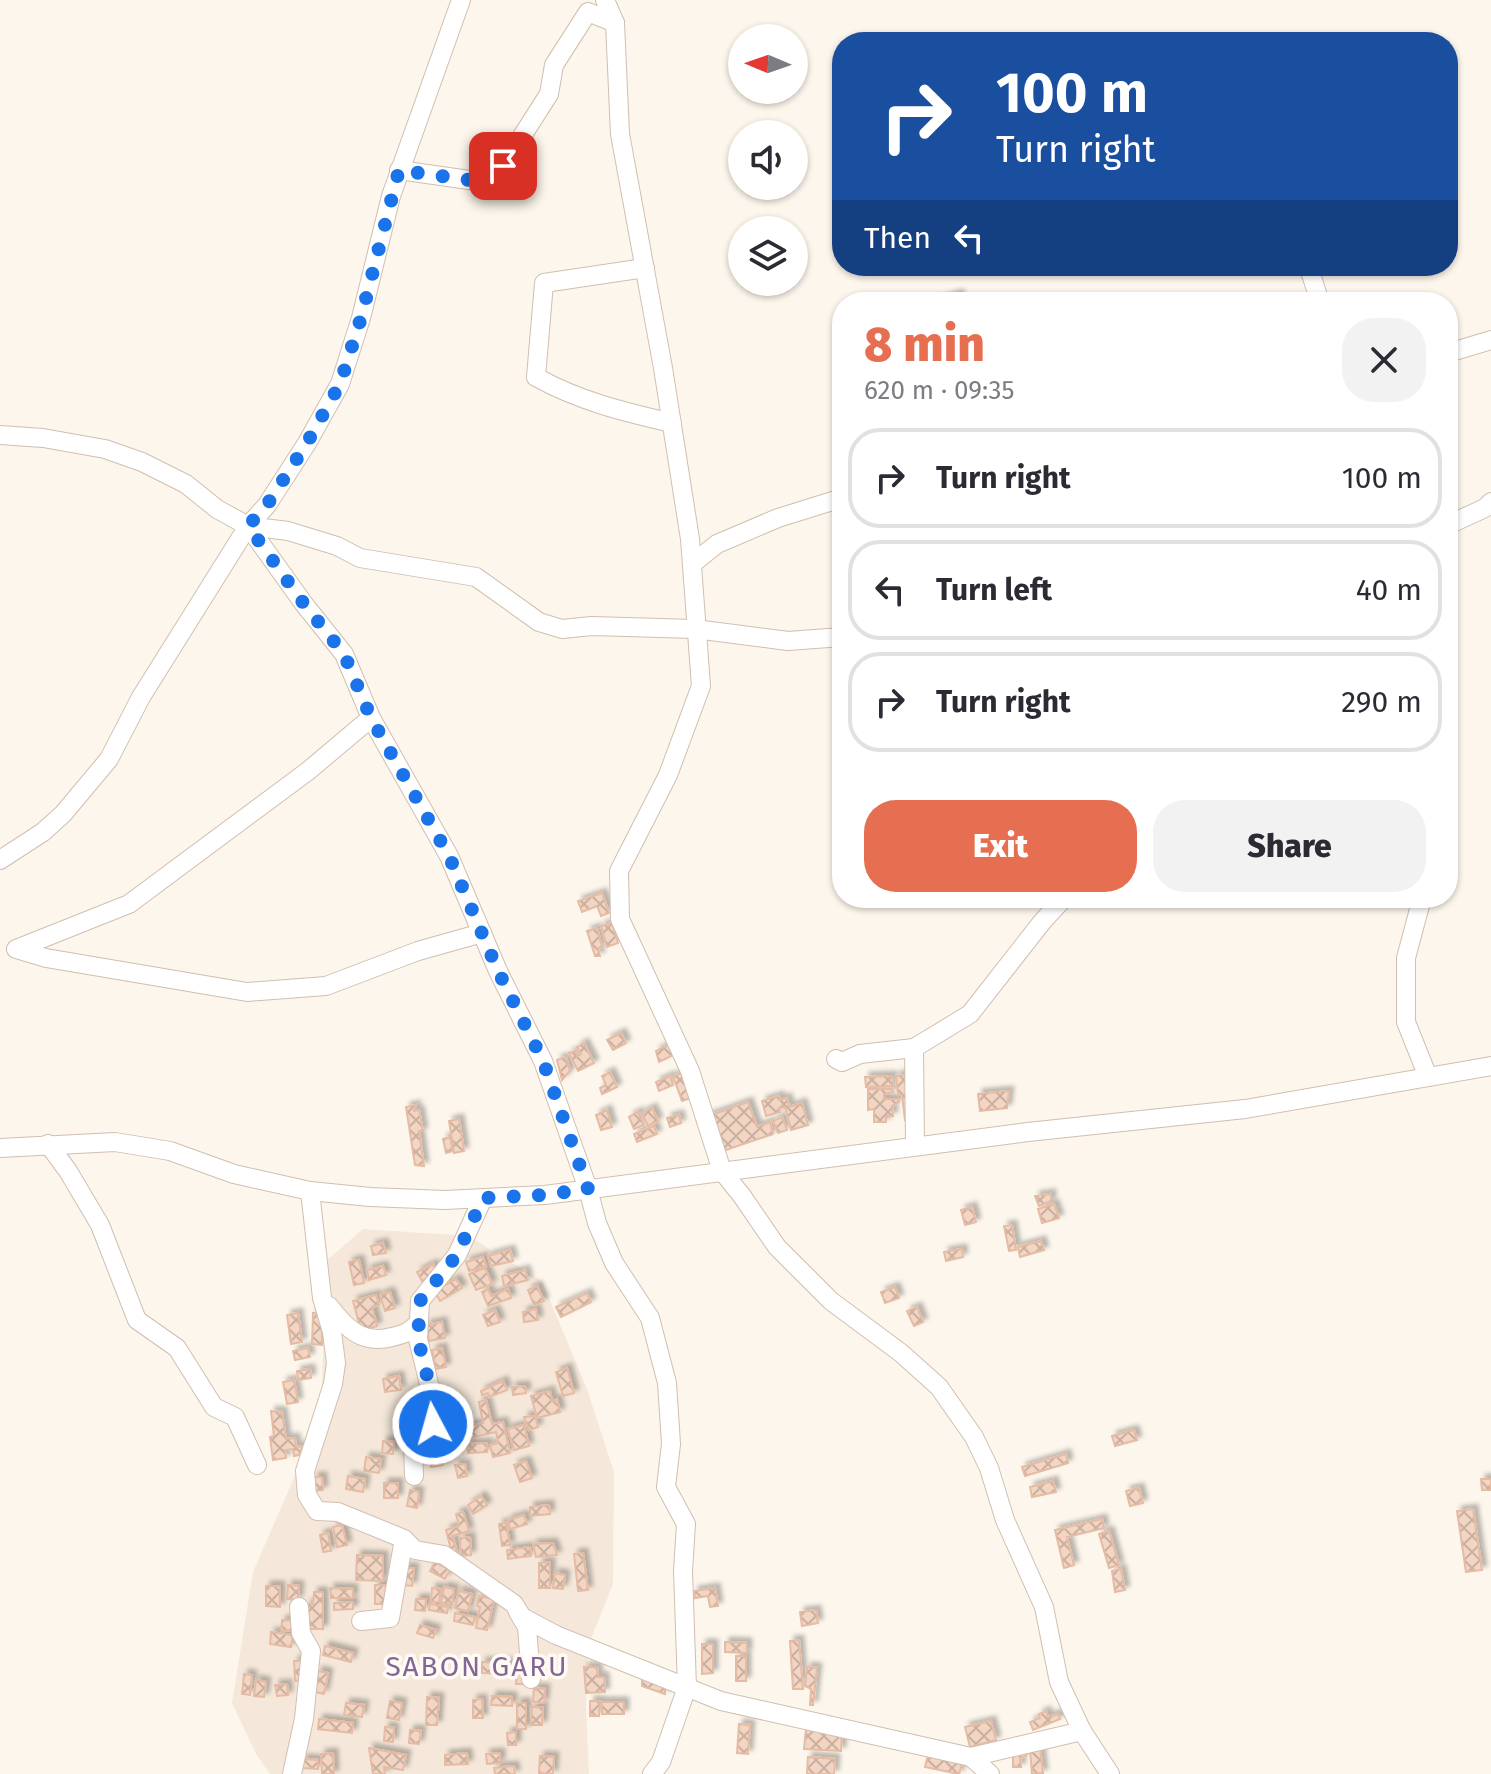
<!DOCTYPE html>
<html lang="en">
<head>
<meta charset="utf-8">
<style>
	:root { --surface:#fff; --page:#f2f2f3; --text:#2b2b33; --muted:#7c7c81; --line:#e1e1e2; --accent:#e76f51 }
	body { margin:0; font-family:"Fira Sans",sans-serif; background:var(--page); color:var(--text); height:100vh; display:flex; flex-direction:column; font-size:30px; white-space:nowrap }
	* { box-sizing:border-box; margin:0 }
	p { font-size:26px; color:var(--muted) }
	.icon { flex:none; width:44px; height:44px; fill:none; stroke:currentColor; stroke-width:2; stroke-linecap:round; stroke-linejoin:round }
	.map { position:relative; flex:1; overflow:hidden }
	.sheet { position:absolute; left:832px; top:292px; width:626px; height:616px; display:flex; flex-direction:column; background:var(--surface); border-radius:32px; box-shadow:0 2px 6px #0004 }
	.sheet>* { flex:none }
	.top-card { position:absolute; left:832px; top:32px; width:626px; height:244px; border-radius:32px; box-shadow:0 2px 6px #0004; background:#1a4fa0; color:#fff; overflow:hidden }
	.needle { width:52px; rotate:272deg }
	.fabs { position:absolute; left:728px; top:24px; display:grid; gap:16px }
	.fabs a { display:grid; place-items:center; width:80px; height:80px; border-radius:50%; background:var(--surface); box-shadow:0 2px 6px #0004; font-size:40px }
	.pin { position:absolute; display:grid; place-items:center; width:68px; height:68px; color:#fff; margin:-34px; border-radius:16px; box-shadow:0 4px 12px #0006 }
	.me { position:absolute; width:88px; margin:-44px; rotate:354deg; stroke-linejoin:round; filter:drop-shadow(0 0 6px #0008) }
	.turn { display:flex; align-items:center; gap:28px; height:168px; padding:0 32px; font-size:36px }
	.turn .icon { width:104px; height:104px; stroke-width:2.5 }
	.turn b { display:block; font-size:56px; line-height:68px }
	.then { display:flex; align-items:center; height:76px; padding:0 32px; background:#0003; gap:16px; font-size:30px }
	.round { display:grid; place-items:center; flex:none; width:84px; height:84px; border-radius:32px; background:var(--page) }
	.overview { display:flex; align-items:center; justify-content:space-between; height:136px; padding:0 32px }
	h1 { font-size:48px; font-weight:800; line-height:60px; color:var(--accent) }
	.primary-button { display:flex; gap:16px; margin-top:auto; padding:16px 32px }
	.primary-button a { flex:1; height:92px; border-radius:32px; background:var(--accent); color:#fff; font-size:32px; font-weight:800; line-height:92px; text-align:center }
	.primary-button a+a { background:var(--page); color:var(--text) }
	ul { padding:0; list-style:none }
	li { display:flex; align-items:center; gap:24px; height:100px; margin:0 16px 12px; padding:0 16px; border:4px solid var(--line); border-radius:32px }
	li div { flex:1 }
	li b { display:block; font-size:30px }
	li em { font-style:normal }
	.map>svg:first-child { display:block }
</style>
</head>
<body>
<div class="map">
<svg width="1491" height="1774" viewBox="0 0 1491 1774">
	<defs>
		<pattern id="building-cross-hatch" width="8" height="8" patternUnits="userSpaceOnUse" patternTransform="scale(2)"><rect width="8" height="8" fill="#f3d5c3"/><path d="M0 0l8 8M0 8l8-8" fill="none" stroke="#cab0a1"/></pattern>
		<filter id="shadow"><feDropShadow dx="4.5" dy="-4.5" stdDeviation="2" flood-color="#0004"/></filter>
	</defs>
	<rect width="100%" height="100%" fill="#fdf6ec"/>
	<!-- residential -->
	<polygon fill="#f5e8da" points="363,1229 468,1236 542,1281 587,1389 614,1472 613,1584 588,1646 586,1706 589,1774 270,1774 256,1754 232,1703 253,1572 321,1416 326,1261"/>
	<!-- building -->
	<g fill="url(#building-cross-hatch)" stroke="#e6bba3" stroke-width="2" filter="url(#shadow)">
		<polygon points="959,294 960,302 932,302"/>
		<polygon points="602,893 609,913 601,916 597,906 582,912 578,901"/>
		<polygon points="612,923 618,943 607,947 601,926"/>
		<polygon points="597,928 602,947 598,948 600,956 595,956 587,931"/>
		<polygon points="621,1033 626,1043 613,1050 607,1040"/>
		<polygon points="584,1043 594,1063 578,1071 569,1053 575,1051 577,1056 581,1054 577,1047"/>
		<polygon points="668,1045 673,1055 659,1062 656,1051"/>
		<polygon points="566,1057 570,1071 562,1080 557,1060"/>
		<polygon points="610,1072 617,1087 602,1094 600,1088 606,1085 602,1076"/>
		<polygon points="682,1073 691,1098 682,1101 673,1076"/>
		<polygon points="905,1075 909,1119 905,1120 902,1095 898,1095 896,1076"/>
		<polygon points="670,1076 673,1085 659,1091 656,1082"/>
		<polygon points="892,1076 893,1086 866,1087 865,1077"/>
		<polygon points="868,1089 892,1089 893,1092 884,1094 884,1099 898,1099 899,1102 892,1106 893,1116 886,1116 886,1122 874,1122 874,1109 868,1110"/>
		<polygon points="1009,1091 1007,1108 980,1111 978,1094"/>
		<polygon points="779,1096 780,1100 787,1098 789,1107 802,1103 808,1125 791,1130 785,1107 779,1108 780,1112 766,1116 762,1101"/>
		<polygon points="748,1102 757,1127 770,1122 773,1134 720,1152 708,1116"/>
		<polygon points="416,1105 414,1111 419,1110 423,1131 419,1131 424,1166 415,1165 406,1107"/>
		<polygon points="652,1108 658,1121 648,1126 642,1113"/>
		<polygon points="607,1110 612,1127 601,1130 596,1115"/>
		<polygon points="638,1112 644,1125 634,1129 629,1117"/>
		<polygon points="679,1115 681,1123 670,1127 667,1118"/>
		<polygon points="782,1117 787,1130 778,1133 773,1121"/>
		<polygon points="459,1119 464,1151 454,1153 449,1121"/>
		<polygon points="654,1126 657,1134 637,1142 634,1134"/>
		<polygon points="450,1137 453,1151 446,1153 443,1139"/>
		<polygon points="1051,1194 1051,1201 1039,1206 1035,1196"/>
		<polygon points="1054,1204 1059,1218 1042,1223 1038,1209"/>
		<polygon points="972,1207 976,1222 965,1225 961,1210"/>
		<polygon points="1012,1225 1016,1250 1009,1251 1004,1226"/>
		<polygon points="1041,1241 1044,1250 1020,1257 1018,1247"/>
		<polygon points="383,1243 386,1253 373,1255 371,1246"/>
		<polygon points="962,1249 963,1257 946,1261 944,1252"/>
		<polygon points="510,1250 513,1261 491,1266 488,1256"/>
		<polygon points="483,1257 486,1266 469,1271 466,1262"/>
		<polygon points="359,1260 364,1283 354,1285 349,1262"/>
		<polygon points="433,1264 437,1272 422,1281 417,1272"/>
		<polygon points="383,1266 386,1275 369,1280 367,1270"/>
		<polygon points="485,1268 492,1284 476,1290 469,1274"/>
		<polygon points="525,1270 528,1280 504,1286 502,1276"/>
		<polygon points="456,1279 462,1288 440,1301 434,1291"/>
		<polygon points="537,1286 544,1301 534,1305 528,1290"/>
		<polygon points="895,1287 899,1298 885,1303 881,1292"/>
		<polygon points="488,1289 491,1296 508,1289 511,1298 488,1306 482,1292"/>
		<polygon points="390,1292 395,1308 385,1311 380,1295"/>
		<polygon points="587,1293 591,1302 561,1317 556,1307"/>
		<polygon points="376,1295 379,1305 372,1307 377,1326 361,1331 353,1301"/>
		<polygon points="917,1307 923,1322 914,1326 907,1311"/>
		<polygon points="536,1309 538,1320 524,1322 523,1312"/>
		<polygon points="495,1310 500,1322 488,1326 483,1315"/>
		<polygon points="298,1313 302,1342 291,1344 287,1315"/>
		<polygon points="313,1313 322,1313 322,1345 312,1344"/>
		<polygon points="442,1322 445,1338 429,1341 426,1325"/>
		<polygon points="308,1348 310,1357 295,1360 293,1351"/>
		<polygon points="442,1348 446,1367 436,1369 432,1350"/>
		<polygon points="567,1368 574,1393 563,1396 556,1372"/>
		<polygon points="310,1369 311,1378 298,1380 297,1371"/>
		<polygon points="399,1376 401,1390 385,1392 383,1379"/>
		<polygon points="294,1380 298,1402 287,1404 283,1382"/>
		<polygon points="503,1381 507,1390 489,1397 488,1393 482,1395 481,1391"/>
		<polygon points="525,1386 526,1393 513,1395 512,1387"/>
		<polygon points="550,1391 552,1401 557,1399 560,1412 537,1418 531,1396"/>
		<polygon points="410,1399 419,1399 420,1417 410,1417"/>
		<polygon points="486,1400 492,1424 503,1422 510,1453 493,1457 490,1445 498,1443 496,1432 470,1438 468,1426 483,1423 479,1402"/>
		<polygon points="271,1411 282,1412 286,1439 295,1438 296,1447 303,1446 299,1455 294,1456 293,1449 285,1450 286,1458 273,1460 270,1437 274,1436"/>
		<polygon points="535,1416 538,1427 529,1430 524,1417"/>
		<polygon points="524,1425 529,1446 514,1450 508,1429"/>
		<polygon points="1134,1430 1137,1440 1115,1446 1112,1436"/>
		<polygon points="437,1432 443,1465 431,1467 425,1435"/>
		<polygon points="383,1441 394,1442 393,1454 382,1453"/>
		<polygon points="487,1443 487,1452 468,1453 467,1444"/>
		<polygon points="1066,1454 1068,1463 1025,1476 1022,1467"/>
		<polygon points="366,1457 381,1459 379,1473 364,1471"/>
		<polygon points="526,1461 532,1478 520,1482 514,1465"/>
		<polygon points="465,1464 467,1476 458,1478 455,1465"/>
		<polygon points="348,1476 365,1479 363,1492 346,1489"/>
		<polygon points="314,1477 322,1477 323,1490 315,1491"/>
		<polygon points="1481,1479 1491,1479 1491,1490 1482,1490"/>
		<polygon points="1053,1481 1056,1492 1032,1497 1030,1487"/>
		<rect x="384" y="1483" width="14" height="15"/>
		<polygon points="1139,1488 1143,1503 1130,1506 1126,1491"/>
		<polygon points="410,1490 419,1492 417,1508 407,1506"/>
		<polygon points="481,1496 487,1505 473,1514 468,1505"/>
		<polygon points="549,1505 550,1514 530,1516 530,1507"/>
		<polygon points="1473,1509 1482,1570 1466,1572 1457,1511"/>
		<polygon points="463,1512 469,1531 452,1536 459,1558 453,1558 446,1530 459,1526 456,1514"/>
		<polygon points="524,1515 527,1524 510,1529 508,1520"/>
		<polygon points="1102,1519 1104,1528 1067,1537 1074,1565 1064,1568 1055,1530"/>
		<polygon points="506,1523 510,1545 502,1546 499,1524"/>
		<polygon points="342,1525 347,1545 337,1547 333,1527"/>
		<polygon points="1109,1531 1119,1565 1109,1568 1099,1534"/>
		<polygon points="328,1533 331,1551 323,1552 320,1535"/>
		<polygon points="470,1537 471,1555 461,1556 460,1538"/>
		<polygon points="553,1543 557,1555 536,1557 533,1544"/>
		<polygon points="530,1547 531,1556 508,1559 507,1550"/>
		<polygon points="583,1553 588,1590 578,1591 574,1554"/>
		<polygon points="357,1555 383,1556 383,1581 356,1580"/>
		<polygon points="435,1562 450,1570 445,1579 430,1571"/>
		<polygon points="550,1562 550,1588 539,1588 539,1563"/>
		<polygon points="404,1568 414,1568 412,1586 403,1585"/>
		<polygon points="1121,1569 1125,1590 1115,1592 1112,1571"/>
		<polygon points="555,1573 565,1575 563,1589 553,1588"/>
		<polygon points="288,1585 299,1586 298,1600 287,1599"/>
		<polygon points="375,1585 386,1585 385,1604 375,1604"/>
		<polygon points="266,1586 280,1586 280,1607 266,1606"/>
		<polygon points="444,1587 454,1589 452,1605 441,1603"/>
		<polygon points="330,1588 353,1589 353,1598 331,1598"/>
		<polygon points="432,1588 441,1589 439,1602 431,1602"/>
		<polygon points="715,1588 718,1606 710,1607 708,1596 695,1598 694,1591"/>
		<polygon points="459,1591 472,1594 468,1611 455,1608"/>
		<polygon points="314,1592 323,1592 323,1629 308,1629 307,1604 313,1604"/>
		<polygon points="479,1596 494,1599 487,1630 476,1628 480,1607 477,1606"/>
		<polygon points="416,1599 426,1599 425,1611 415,1610"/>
		<polygon points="353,1602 353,1609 334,1610 334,1603"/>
		<polygon points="430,1604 448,1607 447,1613 429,1610"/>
		<polygon points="816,1610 818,1623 802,1626 800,1612"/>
		<polygon points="455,1613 475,1617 473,1625 454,1621"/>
		<polygon points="282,1620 296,1621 296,1631 281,1630"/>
		<polygon points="420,1625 436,1630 433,1638 417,1633"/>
		<polygon points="271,1632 293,1635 291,1647 270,1644"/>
		<polygon points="799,1640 803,1689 793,1689 790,1641"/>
		<polygon points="725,1642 747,1643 747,1653 725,1652"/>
		<polygon points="702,1644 713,1644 713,1673 702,1674"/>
		<polygon points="325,1646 353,1653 351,1662 323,1655"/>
		<rect x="736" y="1656" width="10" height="25"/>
		<polygon points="294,1661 304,1661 306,1680 295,1681"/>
		<polygon points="482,1662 508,1663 508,1674 482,1673"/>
		<polygon points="517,1664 526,1664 525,1684 516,1684"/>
		<polygon points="584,1667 597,1667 598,1677 604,1677 605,1692 586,1693"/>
		<polygon points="807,1667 817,1668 813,1705 810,1705 811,1689 805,1686"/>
		<polygon points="318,1671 328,1673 324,1694 315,1692"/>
		<polygon points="244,1674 252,1675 250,1695 242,1694"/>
		<polygon points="642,1678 665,1684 665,1694 642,1686"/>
		<polygon points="256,1680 266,1682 264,1697 254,1696"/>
		<polygon points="287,1684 288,1695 277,1696 275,1685"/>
		<polygon points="534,1688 545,1689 544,1703 533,1702"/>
		<polygon points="492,1696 512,1697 512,1706 491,1705"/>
		<polygon points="427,1697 439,1698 437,1725 426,1725"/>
		<polygon points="482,1699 483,1718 473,1718 473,1700"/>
		<polygon points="390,1701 402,1703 399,1720 387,1718"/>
		<polygon points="590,1701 600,1701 599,1716 590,1716"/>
		<rect x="602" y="1702" width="22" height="12"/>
		<polygon points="346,1703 364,1705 362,1717 344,1715"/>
		<rect x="517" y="1703" width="9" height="26"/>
		<polygon points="532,1707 543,1707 542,1725 531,1725"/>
		<polygon points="1046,1711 1048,1717 1058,1714 1060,1719 1033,1730 1030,1722 1040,1718 1039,1714"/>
		<polygon points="319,1719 353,1723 352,1733 318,1729"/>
		<polygon points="991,1721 996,1740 970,1747 965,1727"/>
		<polygon points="739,1724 750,1725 748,1754 737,1753"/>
		<polygon points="385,1727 394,1728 393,1742 384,1741"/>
		<polygon points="806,1729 842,1732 841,1751 804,1749"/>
		<polygon points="410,1730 421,1731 419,1744 409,1743"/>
		<polygon points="516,1732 516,1745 508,1745 507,1733"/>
		<polygon points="369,1748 406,1755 403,1770 384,1767 385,1774 373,1774"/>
		<polygon points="1040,1748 1043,1773 1032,1774 1030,1749"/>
		<polygon points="1026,1749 1026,1756 1020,1758 1021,1767 1013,1767 1013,1750"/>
		<polygon points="333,1753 334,1774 322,1774 321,1754"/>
		<polygon points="467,1753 468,1764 445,1765 445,1755"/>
		<polygon points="500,1753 500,1763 487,1764 486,1754"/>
		<polygon points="928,1755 962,1764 959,1774 925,1767"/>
		<polygon points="540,1756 554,1757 553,1774 539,1773"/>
		<polygon points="808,1757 835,1759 834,1774 807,1774"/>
		<polygon points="303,1759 318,1760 318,1769 302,1768"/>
		<polygon points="514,1766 515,1774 495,1774 494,1768"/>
	</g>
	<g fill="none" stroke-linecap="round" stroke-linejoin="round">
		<!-- minor casing -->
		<g stroke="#d1beb0" stroke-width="20">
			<g id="minor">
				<polyline points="605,0 615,23 620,134 663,368 690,539 701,686 668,775 619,871 620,919 690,1071 722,1171 742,1196 777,1247 831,1301 901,1353 939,1387 974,1437 989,1468 1005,1520 1044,1607 1059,1682 1082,1731 1110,1774"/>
				<polyline points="399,170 476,181 503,166 549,94 554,65 588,12 615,23"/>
				<path d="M645,268l-101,15 -8,94c43,24 88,35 136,46"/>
				<polyline points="1309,268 1320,302"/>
				<polyline points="1448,353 1491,340"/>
				<polyline points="0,435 43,438 105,449 142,462 186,484 217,509 248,526"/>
				<polyline points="1448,525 1485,508 1491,502"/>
				<polyline points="692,564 717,544 778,518 842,498"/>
				<polyline points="371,718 308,771 129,904 16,949 46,958 247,992 326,986 418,951 482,933"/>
				<polyline points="0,860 43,832 63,814 109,759 141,697 248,526 267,505 307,443 340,384 361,318 391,196 461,0"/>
				<polyline points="1422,898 1406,958 1406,1022 1428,1077"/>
				<polyline points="836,1059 842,1062 860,1054 914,1048"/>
				<polyline points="48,1144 68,1171 100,1225 137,1320 177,1348 214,1407 235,1417 257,1465"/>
				<polyline points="915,1146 914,1048 970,1014 1042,922 1064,898"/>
				<polyline points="0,1148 115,1142 170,1151 234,1174 310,1191 370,1197 445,1200 545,1195 1028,1132 1245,1109 1491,1066"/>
				<polyline points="310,1191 322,1298 332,1332 336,1363 333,1384 305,1471 307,1495 317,1511 338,1512 404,1539 415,1550 444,1555 514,1604 522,1617 556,1635 721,1701 971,1757 990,1774"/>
				<path d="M329,1306c17,22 33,39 63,31 13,-3 18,-5 27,-15"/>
				<polyline points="414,1476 413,1445 433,1424 432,1396 418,1339 420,1301 457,1255 483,1198"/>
				<polyline points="518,1612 527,1627 531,1679"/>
				<polyline points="361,1621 390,1618 404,1539"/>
				<polyline points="971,1757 1082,1731"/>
				<polyline points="292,1774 304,1719 311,1651 301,1633 299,1607"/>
				<polyline points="652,1774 661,1762 687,1687 683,1571 686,1524 666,1487 671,1444 667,1383 650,1318 614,1263 597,1223 588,1189 543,1061 498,971 449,856 371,718 344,654 304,604 248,526 288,531 337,546 360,558 476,577 539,622 562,629 592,626 695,629 788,641 842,637"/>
			</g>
		</g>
		<!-- minor -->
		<use href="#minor" stroke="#fff" stroke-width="18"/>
	</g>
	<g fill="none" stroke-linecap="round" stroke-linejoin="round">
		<!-- route -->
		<polyline stroke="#1a73e8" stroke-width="14" stroke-dasharray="0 25.2" points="433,1424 432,1396 418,1339 420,1301 457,1255 483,1198 545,1195 588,1189 543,1061 498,971 449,856 371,718 344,654 304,604 248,526 267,505 307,443 340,384 361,318 399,170 476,181 503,166"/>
	</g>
	<g text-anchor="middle" stroke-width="7" stroke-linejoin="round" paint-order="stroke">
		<!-- quarter labels -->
		<g font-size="28" letter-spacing="2" fill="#846695" stroke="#fffaf3">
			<text x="477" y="1676">SABON GARU</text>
		</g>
	</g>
</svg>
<div class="fabs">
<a><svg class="needle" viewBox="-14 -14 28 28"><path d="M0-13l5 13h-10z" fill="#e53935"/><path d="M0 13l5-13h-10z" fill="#7c7c81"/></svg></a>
<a><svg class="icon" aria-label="sound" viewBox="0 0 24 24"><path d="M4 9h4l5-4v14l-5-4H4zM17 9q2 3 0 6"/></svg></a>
<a><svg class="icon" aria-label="layers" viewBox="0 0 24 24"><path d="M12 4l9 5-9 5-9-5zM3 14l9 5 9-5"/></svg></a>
</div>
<div class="pin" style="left:503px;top:166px;background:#d93025"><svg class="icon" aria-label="arrive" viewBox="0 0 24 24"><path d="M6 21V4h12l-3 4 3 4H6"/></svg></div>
<svg class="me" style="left:433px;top:1424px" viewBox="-20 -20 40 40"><circle r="17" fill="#1a73e8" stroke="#fff" stroke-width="3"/><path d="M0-11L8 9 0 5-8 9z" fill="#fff"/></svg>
<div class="top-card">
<div class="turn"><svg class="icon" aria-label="right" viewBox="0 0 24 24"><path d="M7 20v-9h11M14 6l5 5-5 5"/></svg><div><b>100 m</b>Turn right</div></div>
<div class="then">Then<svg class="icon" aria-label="left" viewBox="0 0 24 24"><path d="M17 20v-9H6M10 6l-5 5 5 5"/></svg></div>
</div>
<section class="sheet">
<div class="overview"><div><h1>8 min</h1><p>620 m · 09:35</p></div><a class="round"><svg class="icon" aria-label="close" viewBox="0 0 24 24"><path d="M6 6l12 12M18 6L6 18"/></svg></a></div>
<ul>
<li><svg class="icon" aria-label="right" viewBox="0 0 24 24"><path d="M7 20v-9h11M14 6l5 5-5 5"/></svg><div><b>Turn right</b></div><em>100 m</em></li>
<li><svg class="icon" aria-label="left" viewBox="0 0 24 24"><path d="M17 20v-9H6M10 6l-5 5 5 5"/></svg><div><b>Turn left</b></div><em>40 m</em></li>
<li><svg class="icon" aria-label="right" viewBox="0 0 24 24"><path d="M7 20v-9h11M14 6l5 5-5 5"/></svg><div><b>Turn right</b></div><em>290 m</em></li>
</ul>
<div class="primary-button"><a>Exit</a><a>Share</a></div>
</section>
</div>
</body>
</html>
